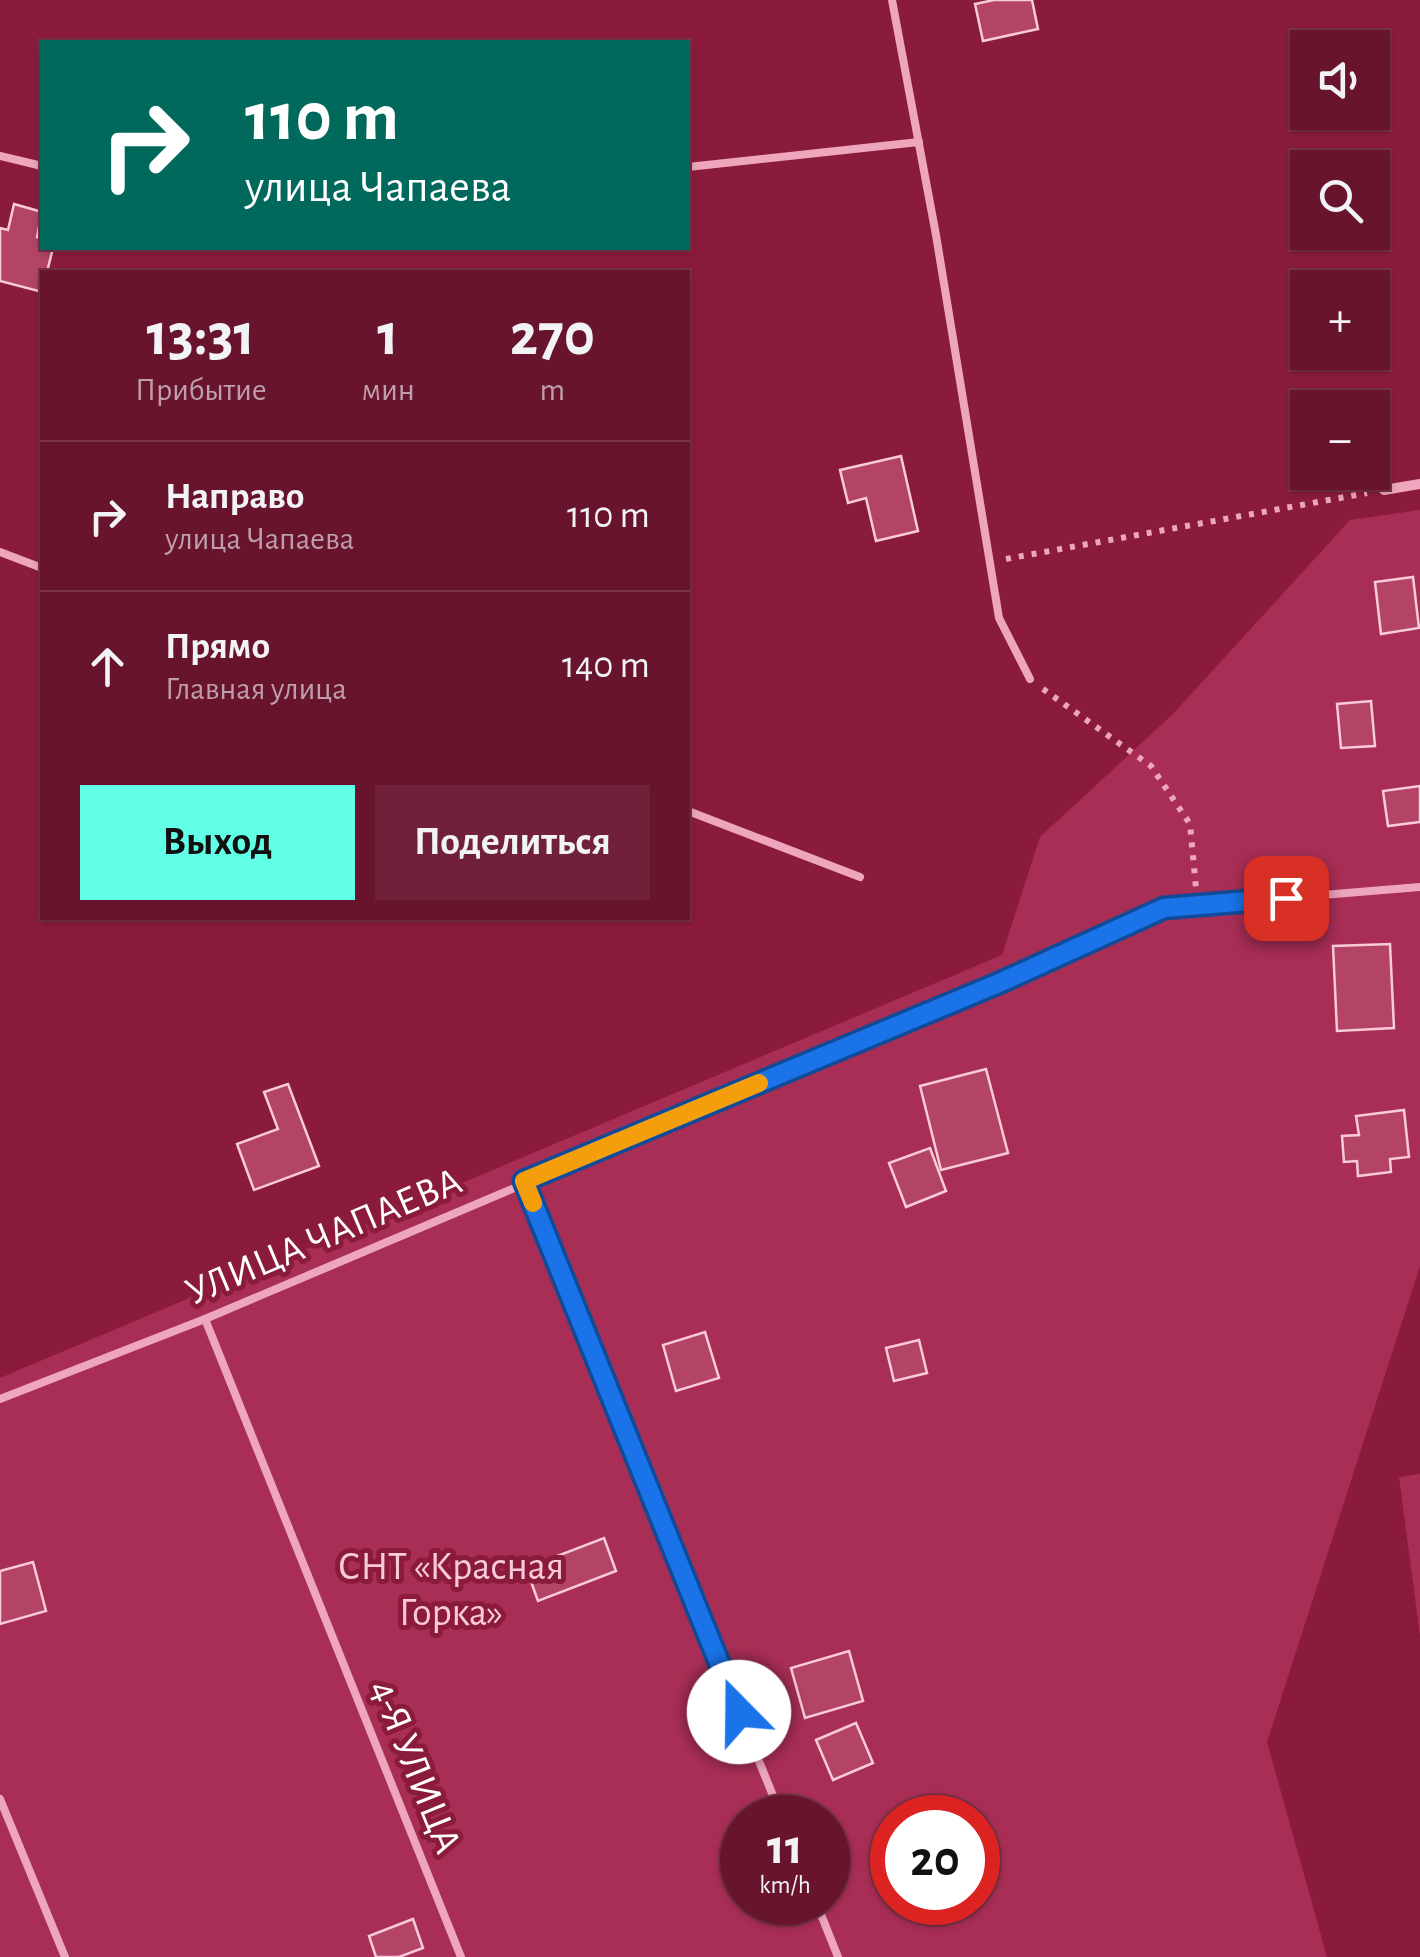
<!DOCTYPE html>
<html lang="ru">
<head>
<meta charset="utf-8">
<style>
	:root { --surface:#68142d; --page:#702139; --text:#f1f3f6; --muted:#bd9eaa; --line:#7b3349; --accent:#62ffe7 }
	body { margin:0; font-family:"Alegreya Sans",sans-serif; background:var(--page); color:var(--text); height:100vh; display:flex; flex-direction:column; font-size:38px; white-space:nowrap }
	* { box-sizing:border-box; margin:0 }
	p { font-size:32px; color:var(--muted) }
	.icon { flex:none; width:55px; height:55px; fill:none; stroke:currentColor; stroke-width:2; stroke-linecap:round; stroke-linejoin:round }
	.map { position:relative; flex:1; overflow:hidden }
	.details { position:absolute; left:40px; top:270px; width:650px; height:650px; display:flex; flex-direction:column; background:var(--surface); border-radius:0px; box-shadow:0 2px 8px #0004,0 0 0 2px var(--line) }
	.details>* { flex:none }
	.banner { position:absolute; left:40px; top:40px; width:650px; height:210px; border-radius:0px; box-shadow:0 2px 8px #0004,0 0 0 2px var(--line); background:#00695c; color:#fff; overflow:hidden }
	.fabs { position:absolute; left:1290px; top:30px; display:grid; gap:20px }
	.fabs a { display:grid; place-items:center; width:100px; height:100px; border-radius:0px; background:var(--surface); box-shadow:0 2px 8px #0004,0 0 0 2px var(--line); font-size:50px }
	.speed { position:absolute; left:720px; top:1795px; display:flex; gap:20px; font-size:50px; font-weight:700; text-align:center }
	.speed>* { display:grid; place-content:center; width:130px; height:130px; border-radius:50%; background:var(--surface); box-shadow:0 2px 8px #0004,0 0 0 2px var(--line); line-height:1 }
	.speed small { font-size:25px; font-weight:400 }
	.speed .limit { border:15px solid #d22; background:#fff; color:#111 }
	.pin { position:absolute; display:grid; place-items:center; width:85px; height:85px; color:#fff; margin:-42px; border-radius:20px; box-shadow:0 5px 15px #0006 }
	.me { position:absolute; width:110px; margin:-55px; rotate:338deg; stroke-linejoin:round; filter:drop-shadow(0 0 8px #0008) }
	.turn { display:flex; align-items:center; gap:35px; height:210px; padding:0 40px; font-size:45px }
	.turn .icon { width:130px; height:130px; stroke-width:2.5 }
	.turn b { display:block; font-size:70px; line-height:85px }
	.eta { display:flex; justify-content:space-evenly; align-items:center; height:170px; text-align:center }
	.eta b { font-size:60px; font-weight:700; line-height:70px }
	.primary-button { display:flex; gap:20px; margin-top:auto; padding:20px 40px }
	.primary-button a { flex:1; height:115px; border-radius:0px; background:var(--accent); color:#111; font-size:40px; font-weight:700; line-height:115px; text-align:center }
	.primary-button a+a { background:var(--page); color:var(--text) }
	ul { padding:0; list-style:none }
	li { display:flex; align-items:center; gap:30px; height:150px; padding:0 40px; border-top:2px solid var(--line) }
	li div { flex:1 }
	li b { display:block; font-size:38px }
	li em { font-style:normal }
	.map>svg:first-child { display:block }
</style>
</head>
<body>
<div class="map">
<svg width="1420" height="1957" viewBox="0 0 1420 1957">
	<rect width="100%" height="100%" fill="#8b1b3c"/>
	<!-- green -->
	<g fill="#a92e55" fill-rule="evenodd">
		<path d="M1420,510v756l-153,476 60,215h-1327v-579l1002,-423 38,-118 133,-123 177,-194zM742,1818h86v84h-86zM892,1818h86v84h-86z"/>
		<polygon points="1420,1474 1420,1636 1399,1477"/>
	</g>
	<!-- building -->
	<g fill="#b34466" stroke="#f9cbda" stroke-width="2.5">
		<polygon points="994,0 1032,0 1038,29 983,41 975,4"/>
		<polygon points="14,204 42,212 37,237 42,239 42,248 53,248 47,272 42,272 42,292 0,281 0,228 8,230"/>
		<polygon points="901,456 918,531 876,541 866,498 848,503 840,470"/>
		<polygon points="1413,577 1419,628 1381,634 1375,582"/>
		<polygon points="1371,701 1375,746 1341,748 1337,704"/>
		<polygon points="1420,786 1420,822 1388,826 1383,791"/>
		<polygon points="1390,944 1394,1028 1337,1031 1333,946"/>
		<polygon points="986,1069 1008,1153 941,1170 920,1086"/>
		<polygon points="288,1084 319,1166 254,1190 237,1144 278,1129 264,1092"/>
		<polygon points="1404,1110 1409,1157 1390,1159 1391,1172 1358,1176 1357,1161 1344,1162 1342,1136 1359,1135 1356,1116"/>
		<polygon points="930,1148 946,1191 906,1207 889,1163"/>
		<polygon points="705,1332 719,1378 676,1391 663,1345"/>
		<polygon points="919,1340 927,1373 894,1381 886,1348"/>
		<polygon points="604,1538 616,1571 538,1601 526,1568"/>
		<polygon points="33,1562 46,1611 0,1624 0,1571"/>
		<polygon points="849,1651 863,1701 805,1718 791,1668"/>
		<polygon points="856,1723 873,1763 833,1780 816,1740"/>
		<polygon points="413,1919 423,1948 399,1957 376,1957 369,1936"/>
	</g>
	<g fill="none" stroke-linecap="round" stroke-linejoin="round">
		<!-- path -->
		<g stroke="#eda6bc" stroke-width="6" stroke-dasharray="5 8" stroke-linecap="butt">
			<polyline points="1006,559 1367,493"/>
			<polyline points="1043,689 1151,766 1190,824 1196,888"/>
		</g>
		<!-- lane -->
		<g stroke="#eda6bc" stroke-width="8">
			<polyline points="892,0 936,235 999,618 1030,679"/>
			<polyline points="0,156 42,166"/>
			<polyline points="688,167 919,142"/>
			<polyline points="0,552 42,568"/>
			<polyline points="688,811 860,877"/>
			<polyline points="524,1181 782,1818"/>
			<polyline points="205,1319 461,1957"/>
			<polyline points="0,1399 205,1319 999,983 1163,908 1420,887"/>
			<polyline points="0,1799 65,1957"/>
			<polyline points="816,1902 838,1957"/>
		</g>
		<!-- street -->
		<polyline stroke="#eda6bc" stroke-width="10" points="1384,490 1420,484"/>
	</g>
	<g fill="none" stroke-linecap="round" stroke-linejoin="round">
		<!-- route casing -->
		<g stroke="#114b97" stroke-width="25">
			<polyline id="route" points="739,1712 524,1181 999,983 1164,908 1286,898"/>
		</g>
		<!-- route -->
		<use href="#route" stroke="#1a73e8" stroke-width="18"/>
		<!-- slow -->
		<polyline stroke="#f59e0b" stroke-width="18" points="533,1203 524,1181 759,1083"/>
	</g>
	<g text-anchor="middle" stroke-width="10" stroke-linejoin="round" paint-order="stroke">
		<!-- street labels -->
		<g font-size="40" fill="#fff" stroke="#8b1b3c">
			<text transform="translate(323 1235) rotate(-23)" y="14">УЛИЦА ЧАПАЕВА</text>
			<text transform="translate(417 1766) rotate(68)" y="14">4-Я УЛИЦА</text>
		</g>
		<!-- park labels -->
		<g font-size="40" fill="#f9cbda" stroke="#8b1b3c">
			<text x="451" y="1579">СНТ «Красная<tspan x="451" dy="46">Горка»</tspan></text>
		</g>
	</g>
</svg>
<div class="fabs">
<a><svg class="icon" aria-label="sound" viewBox="0 0 24 24"><path d="M4 9h4l5-4v14l-5-4H4zM17 9q2 3 0 6"/></svg></a>
<a><svg class="icon" aria-label="search" viewBox="0 0 24 24"><circle cx="10" cy="10" r="6"/><path d="M15 15l6 6"/></svg></a>
<a>+</a>
<a>−</a>
</div>
<div class="speed"><div>11<small>km/h</small></div><div class="limit">20</div></div>
<div class="pin" style="left:1286px;top:898px;background:#d93025"><svg class="icon" aria-label="arrive" viewBox="0 0 24 24"><path d="M6 21V4h12l-3 4 3 4H6"/></svg></div>
<svg class="me" style="left:739px;top:1712px" viewBox="-20 -20 40 40"><circle r="19" fill="#fff"/><path d="M0-13L10 11 0 6-10 11z" fill="#1a73e8"/></svg>
<div class="banner">
<div class="turn"><svg class="icon" aria-label="right" viewBox="0 0 24 24"><path d="M7 20v-9h11M14 6l5 5-5 5"/></svg><div><b>110 m</b>улица Чапаева</div></div>
</div>
<section class="details">
<div class="eta">
<div><b>13:31</b><p>Прибытие</p></div>
<div><b>1</b><p>мин</p></div>
<div><b>270</b><p>m</p></div>
</div>
<ul>
<li><svg class="icon" aria-label="right" viewBox="0 0 24 24"><path d="M7 20v-9h11M14 6l5 5-5 5"/></svg><div><b>Направо</b><p>улица Чапаева</p></div><em>110 m</em></li>
<li><svg class="icon" aria-label="ahead" viewBox="0 0 24 24"><path d="M12 20V5M6 11l6-6 6 6"/></svg><div><b>Прямо</b><p>Главная улица</p></div><em>140 m</em></li>
</ul>
<div class="primary-button"><a>Выход</a><a>Поделиться</a></div>
</section>
</div>
</body>
</html>
